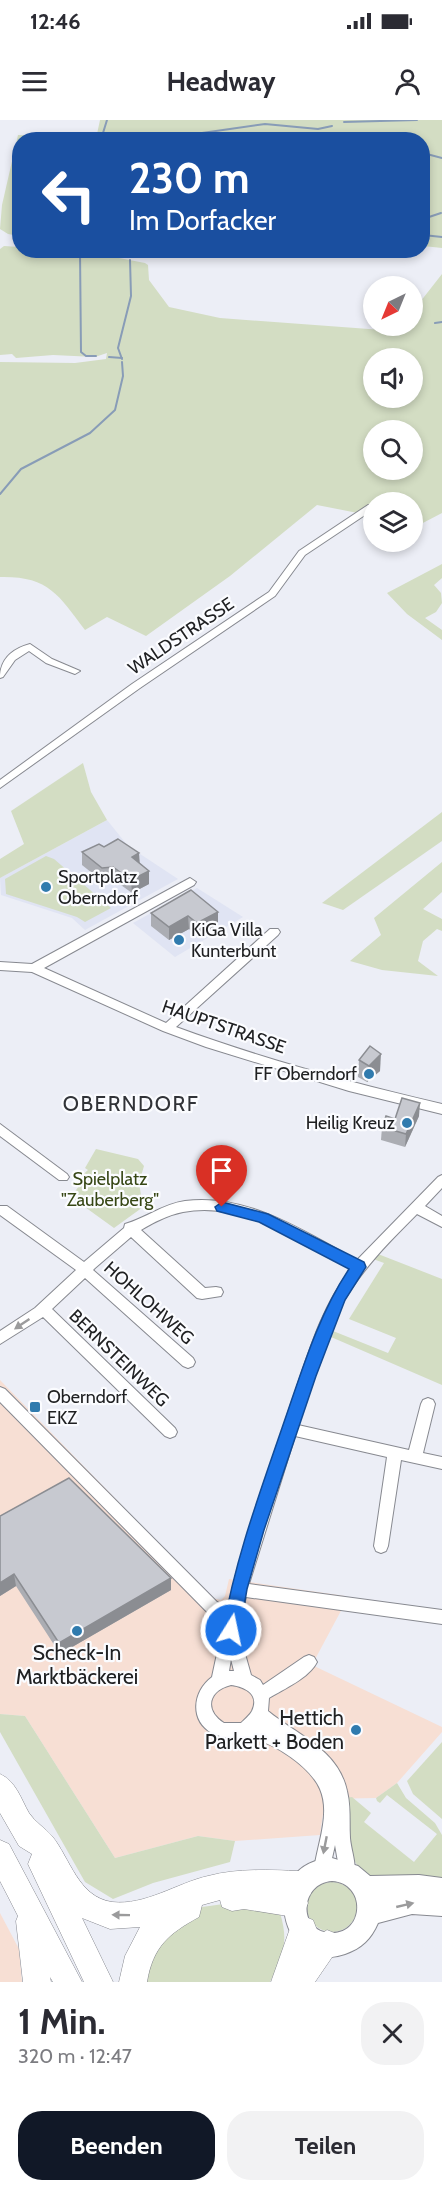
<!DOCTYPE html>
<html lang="de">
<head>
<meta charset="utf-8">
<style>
	:root { --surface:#fff; --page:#f2f2f3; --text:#2b2b33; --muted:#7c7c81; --accent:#111827 }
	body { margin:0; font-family:Cabin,sans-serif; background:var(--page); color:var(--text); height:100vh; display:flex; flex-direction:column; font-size:22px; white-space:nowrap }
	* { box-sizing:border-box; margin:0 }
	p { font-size:20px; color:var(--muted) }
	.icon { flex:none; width:33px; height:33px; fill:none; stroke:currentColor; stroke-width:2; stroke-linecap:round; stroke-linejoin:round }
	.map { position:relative; height:1862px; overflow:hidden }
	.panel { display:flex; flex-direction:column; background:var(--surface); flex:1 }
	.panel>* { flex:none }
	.top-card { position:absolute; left:12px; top:12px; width:418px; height:126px; border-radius:24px; box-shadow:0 3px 9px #0003; background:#1a4fa0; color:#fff; overflow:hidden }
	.needle { width:39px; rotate:223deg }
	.tools { position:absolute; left:363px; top:156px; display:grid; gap:12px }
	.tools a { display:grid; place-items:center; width:60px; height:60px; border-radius:50%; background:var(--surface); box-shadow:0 3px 9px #0003; font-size:30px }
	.pin { position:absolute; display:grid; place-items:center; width:51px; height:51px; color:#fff; margin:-62px -26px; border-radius:50% 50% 50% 0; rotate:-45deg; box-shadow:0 0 6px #0007 }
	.pin .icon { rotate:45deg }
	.me { position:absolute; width:66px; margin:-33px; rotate:10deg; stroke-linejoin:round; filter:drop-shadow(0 0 4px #0008) }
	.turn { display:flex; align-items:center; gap:21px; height:126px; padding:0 18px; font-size:27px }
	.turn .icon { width:78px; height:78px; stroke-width:2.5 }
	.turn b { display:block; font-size:42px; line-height:51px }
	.round { display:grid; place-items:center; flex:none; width:63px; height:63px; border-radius:24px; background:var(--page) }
	.summary { display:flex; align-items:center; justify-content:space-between; height:102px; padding:0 18px }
	h1 { font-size:36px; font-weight:700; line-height:45px }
	.button { display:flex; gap:12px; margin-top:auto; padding:12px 18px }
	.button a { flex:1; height:69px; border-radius:24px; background:var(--accent); color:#fff; font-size:24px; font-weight:700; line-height:69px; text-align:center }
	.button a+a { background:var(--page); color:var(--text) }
	.status { display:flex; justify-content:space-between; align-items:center; height:42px; padding:0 30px; background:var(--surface); direction:ltr }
	.status svg { height:16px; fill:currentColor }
	header { display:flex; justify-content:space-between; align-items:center; height:78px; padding:0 18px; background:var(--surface); font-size:27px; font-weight:700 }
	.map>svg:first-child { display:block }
</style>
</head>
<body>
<div class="status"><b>12:46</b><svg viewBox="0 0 49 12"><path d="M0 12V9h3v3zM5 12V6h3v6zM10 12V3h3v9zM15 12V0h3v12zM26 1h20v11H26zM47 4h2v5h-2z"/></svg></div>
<header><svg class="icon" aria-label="menu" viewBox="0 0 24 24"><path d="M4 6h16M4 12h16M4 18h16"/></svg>Headway<svg class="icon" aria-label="person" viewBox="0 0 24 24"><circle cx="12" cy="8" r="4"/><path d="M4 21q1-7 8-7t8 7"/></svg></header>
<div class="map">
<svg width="442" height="1862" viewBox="0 0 442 1862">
	<rect width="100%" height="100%" fill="#eceef6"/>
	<!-- commercial -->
	<g fill="#f7dfd4">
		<polygon points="0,1260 212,1478 221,1480 225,1476 229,1459 345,1476 343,1487 312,1545 442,1607 442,1612 397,1663 376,1678 325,1679 320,1715 235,1721 198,1716 115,1738 25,1596 0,1594"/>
		<polygon points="0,1793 19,1829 22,1862 0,1862"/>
	</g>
	<!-- built -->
	<g fill="#e0e4f3">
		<polygon points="107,700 128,726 178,759 85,810 72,798 1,775 0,758"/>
		<polygon points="197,768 243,797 175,837 133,803"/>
	</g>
	<!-- green -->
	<g fill="#d3ddc3" fill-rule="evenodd">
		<polygon points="100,0 442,0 442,128 423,126 423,20 135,20 132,17 134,19 20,20 19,116 8,114 0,109 2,85 18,15 128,17 97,14"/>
		<path d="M4,126l15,1 1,3 73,3 52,10 3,2 1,15 20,27 51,11 176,13 4,-5h12l1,-15 29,-37v239l-23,12 -6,-1 -1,-22h-38l-1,14 -56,-11 -87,71 -84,60 -39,-19 -22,13c-27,-36 -37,-54 -85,-53v-215l75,1 31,-4 1,-6 -12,4 -42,-2 -37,3 -4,-4 -12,1v-106zM374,238h38v40h-38zM374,310h38v40h-38z"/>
		<polygon points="442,444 442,458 434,465 441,473 442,483 436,492 425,498 442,510 442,520 407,494 387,473"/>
		<polygon points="83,643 91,672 107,700 0,758 0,739 24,724 11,691"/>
		<polygon points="442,692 442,721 343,790 322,783"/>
		<polygon points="46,736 54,739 111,788 85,802 77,797 6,774 5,759"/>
		<polygon points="442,742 442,772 423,789 442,799 442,811 437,809 423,821 418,841 438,856 382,850 350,841 381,815 374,798"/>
		<polygon points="96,1029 138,1039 144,1046 139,1063 143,1087 114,1108 71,1077 79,1066 75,1062 88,1050 85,1048"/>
		<polygon points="378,1134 442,1159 442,1265 331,1217 333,1211 388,1233 396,1218 349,1199 384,1143 373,1139"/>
		<polygon points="0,1594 25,1596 115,1738 198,1716 235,1721 230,1742 153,1763 113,1779 85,1762 0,1612"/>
		<polygon points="442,1622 442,1699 413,1674 407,1661"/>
		<path d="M397,1663l9,15 29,25 7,12v44c-18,0 -48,4 -65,0 -33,-7 -29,-56 -32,-81l7,-1 19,16 -7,9 50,40 23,-28 -50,-39 -7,8 -3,-2 -1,-3z"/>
		<circle cx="332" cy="1787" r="25"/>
		<path d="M238,1782l42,11c9,29 3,43 -10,69h-124v-17l31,-44 25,-14z"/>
	</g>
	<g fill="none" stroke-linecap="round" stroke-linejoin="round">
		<!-- stream -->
		<g stroke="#889cb7" stroke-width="2">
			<polyline points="344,2 417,0"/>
			<polyline points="103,13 188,15 265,4 318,9 332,6"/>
			<polyline points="103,13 107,0"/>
			<polyline points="101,20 102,17"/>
			<polyline points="423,33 442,38"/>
			<polyline points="423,99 441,93"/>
			<polyline points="423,115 442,117"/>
			<polyline points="80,132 81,232 86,236 96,236"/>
			<polyline points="131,137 132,130"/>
			<polyline points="435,203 442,202"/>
			<polyline points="109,237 122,238"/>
			<polyline points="122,239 118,228 131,176 130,140"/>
			<polyline points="0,374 21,349 90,313 115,290 123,256 122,242"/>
		</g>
		<!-- minor casing -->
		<g stroke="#878990" stroke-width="2">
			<g id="minor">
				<polygon points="368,385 374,385 374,389 305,435 275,476 140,568 0,668 0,660 132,564 269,472 299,431"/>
				<path d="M30,524l22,15 28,12 -5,3 -29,-11 -17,-12 -14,9 -12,17 -3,1c0,-19 12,-29 30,-34z"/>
				<path d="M190,758l6,4 -2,3 -150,83 122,55 104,-94h8l2,3 -2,3 -102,92c87,32 176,56 266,77v10l-93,-23 -143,-44 -43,-16 -131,-59 -32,-2v-8l32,2z"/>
				<polygon points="0,1004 67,1054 69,1057 67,1060 59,1060 0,1016"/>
				<path d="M442,1055v13l-17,18 17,10v11l-25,-13c-26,26 -53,53 -72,85 -23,38 -33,84 -47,126l111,25 12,-46 2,-4 5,-2 5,2 2,4 -12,49 19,4v12l-41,-9 -13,86 -2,5 -5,2 -5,-2 -2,-5 13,-89 -92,-21 -46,148 193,26v14l-196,-27 -8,32 13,46 9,5 3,5 41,-28 5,-2 5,2 3,5c-8,16 -33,27 -48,36l-1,13c30,25 70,38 79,80 4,16 2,31 3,47 1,13 8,29 3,41l-6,2 -6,-2 -6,-34 -7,31 -6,2 -6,-2 -2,-6c3,-25 17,-56 6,-81 -10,-23 -48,-48 -72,-51 -13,-2 -23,2 -36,-5 -23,-13 -19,-42 0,-56l12,-56 -17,-9 -207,-210v-15l5,2 212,213 11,6c18,-67 40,-135 62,-201 17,-48 29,-97 61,-138 -50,-27 -108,-69 -168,-57 -15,3 -29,10 -42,18l64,58 11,-1 5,1 2,4 -2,4 -19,3 -5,-1 -66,-61 -36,31 -2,2 100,88 2,4 -2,4 -5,2 -5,-2 -98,-88 -33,31 123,119 2,4 -2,4 -5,2 -5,-2 -122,-119 -43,27v-13l35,-23 41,-38 -76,-55v-9h7l77,56 40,-34 1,-4c21,-6 38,-20 60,-23 63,-8 120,31 172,59l81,-83zM231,1539l3,12h-5zM231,1565c14,2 29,9 21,26 -2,4 -8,9 -11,12h-17c-20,-13 -16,-32 7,-38z"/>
			</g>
		</g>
		<!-- secondary casing -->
		<g stroke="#878990" stroke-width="2">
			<path id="secondary" d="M332,1738l26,8 12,10 49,-1 23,3v38l-30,-2 -34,9c-7,16 -16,25 -33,31 -64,23 -91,-91 -13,-96zM332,1761c35,2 33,54 -2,52 -33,-2 -30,-50 2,-52z"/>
		</g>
		<!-- trunk casing -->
		<g stroke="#878990" stroke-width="1">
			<g id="trunk">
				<path d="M0,1654c16,7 21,25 29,39 6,9 16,15 23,23 18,22 26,61 60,66 33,4 65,-19 96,-26 30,-8 62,-6 92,-5l10,4 4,10 -4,10 -5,2 3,6 -4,10 -10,4 -50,-8 -12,2 -10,-4 -2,-7 -18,5 -3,12c-31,17 -46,30 -52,65h-28l6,-26 15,-29 -30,2 -28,-11 31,64h-29l-56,-118 4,-10 -13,-8 -19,-33z"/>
				<polygon points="0,1720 9,1724 82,1862 53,1862 50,1857 51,1862 23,1862 16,1801 18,1796 0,1761"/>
				<polygon points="303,1796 313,1800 317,1810 314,1819 327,1810 337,1814 341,1824 315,1862 271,1862 293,1800"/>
			</g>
		</g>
		<!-- minor -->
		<use href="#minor" fill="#fff" fill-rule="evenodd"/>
		<!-- secondary -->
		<use href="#secondary" fill="#fff" fill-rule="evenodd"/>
		<!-- trunk -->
		<use href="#trunk" fill="#fff" fill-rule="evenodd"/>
	</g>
	<!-- wall -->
	<g fill="#abadb3">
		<polygon points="104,727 139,743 149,751 149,764 132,773 114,760 102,761 82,745 82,732"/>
		<polygon points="218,792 218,805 198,816 189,809 169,820 151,806 151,793"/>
		<polygon points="359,940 380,951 367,962 358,957"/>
		<polygon points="419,996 405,1027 381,1020 382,1007 395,999"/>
		<polygon points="0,1396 171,1470 60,1534 16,1466 0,1476"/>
	</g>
	<!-- shaded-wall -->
	<g fill="#8b8d92">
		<polygon points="139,733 140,746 132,737"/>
		<polygon points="149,751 149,764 132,773 131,760"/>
		<polygon points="218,792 218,805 198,816 197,803"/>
		<polygon points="188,796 189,809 169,820 169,807"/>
		<polygon points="381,934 380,951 367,962 369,946"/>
		<polygon points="420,983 419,996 405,1027 406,1014"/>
		<polygon points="14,1454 16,1466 0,1476 0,1463"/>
		<polygon points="171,1458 171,1470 60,1534 59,1523"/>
	</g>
	<!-- building -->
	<g fill="#c7c9d0" stroke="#8b8d92" stroke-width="1.5">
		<polygon points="118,719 139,733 132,737 149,751 131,760 113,747 102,748 82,732 99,724 104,727"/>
		<polygon points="191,770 218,792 197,803 188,796 169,807 151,793"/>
		<polygon points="370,926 381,934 369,946 359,940"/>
		<polygon points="402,978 420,983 406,1014 382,1007 386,996 395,999"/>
		<polygon points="69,1358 171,1458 59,1523 14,1454 0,1463 0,1396"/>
	</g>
	<!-- one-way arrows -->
	<defs><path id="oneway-solid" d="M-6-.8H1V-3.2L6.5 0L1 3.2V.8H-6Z" transform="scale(1.5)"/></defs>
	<g fill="#9b9b9c">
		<use href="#oneway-solid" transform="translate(22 1204) rotate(146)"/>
		<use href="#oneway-solid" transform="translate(325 1725) rotate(101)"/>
		<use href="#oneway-solid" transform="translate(405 1785) rotate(-13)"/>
		<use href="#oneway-solid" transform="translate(121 1795) rotate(-179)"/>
	</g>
	<!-- route -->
	<path fill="#1a73e8" stroke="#114b97" stroke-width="1.5" d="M222,1082l46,12 96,48 2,5 -21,33 -29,76 -52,154 -17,59 -7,41 -3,5 -6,3 -6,-3 -2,-5c12,-70 36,-135 59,-202 19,-54 35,-111 67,-159l-90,-47 -42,-11 -2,-4z"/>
	<!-- markers -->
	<g fill="#307bae" stroke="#fbfcff" stroke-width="2">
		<circle cx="46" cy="767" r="6"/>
		<circle cx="179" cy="820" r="6"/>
		<circle cx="369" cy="954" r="6"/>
		<circle cx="407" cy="1003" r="6"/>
		<rect x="29" y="1281" width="12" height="12" rx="3"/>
		<circle cx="77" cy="1511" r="6"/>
		<circle cx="356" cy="1610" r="6"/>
	</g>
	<g text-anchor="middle" stroke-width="4.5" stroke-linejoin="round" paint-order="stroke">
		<!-- street labels -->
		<g font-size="18" fill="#202123" stroke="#fbfcff">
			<text transform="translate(181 516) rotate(-34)" y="6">WALDSTRASSE</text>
			<text transform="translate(224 907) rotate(19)" y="6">HAUPTSTRASSE</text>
			<text transform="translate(149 1183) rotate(42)" y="6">HOHLOHWEG</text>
			<text transform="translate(119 1238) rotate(44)" y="6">BERNSTEINWEG</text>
		</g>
		<!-- poi labels -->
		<g font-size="18" fill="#202123" stroke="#fbfcff" text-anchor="start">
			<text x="58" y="763">Sportplatz<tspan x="58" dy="21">Oberndorf</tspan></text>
			<text x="191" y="816">KiGa Villa<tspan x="191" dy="21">Kunterbunt</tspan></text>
			<text x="357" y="960" text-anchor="end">FF Oberndorf</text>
			<text x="395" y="1009" text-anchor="end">Heilig Kreuz</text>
			<text x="47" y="1283">Oberndorf<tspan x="47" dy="21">EKZ</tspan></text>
		</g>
		<!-- park labels -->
		<g font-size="18" fill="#364614" stroke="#fbfcff">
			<text x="110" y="1065">Spielplatz<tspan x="110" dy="21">"Zauberberg"</tspan></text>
		</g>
		<!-- quarter labels -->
		<g font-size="21" letter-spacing="1.5" fill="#313338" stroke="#fbfcff">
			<text x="131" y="991">OBERNDORF</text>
		</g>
		<!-- near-poi labels -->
		<g font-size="21" fill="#202123" stroke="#fbfcff">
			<text x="77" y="1540">Scheck-In<tspan x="77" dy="24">Marktbäckerei</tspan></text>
			<text x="344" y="1605" text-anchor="end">Hettich<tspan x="344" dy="24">Parkett + Boden</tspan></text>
		</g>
	</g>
</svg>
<div class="tools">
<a><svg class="needle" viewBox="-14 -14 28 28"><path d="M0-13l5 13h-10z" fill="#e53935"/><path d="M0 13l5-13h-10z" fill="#7c7c81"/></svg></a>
<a><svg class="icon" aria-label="sound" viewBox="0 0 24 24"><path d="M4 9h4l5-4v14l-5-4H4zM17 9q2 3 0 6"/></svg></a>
<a><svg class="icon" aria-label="search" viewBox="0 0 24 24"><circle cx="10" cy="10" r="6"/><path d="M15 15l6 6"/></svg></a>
<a><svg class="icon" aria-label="layers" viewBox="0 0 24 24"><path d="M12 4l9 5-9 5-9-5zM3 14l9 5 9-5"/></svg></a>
</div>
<div class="pin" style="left:222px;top:1087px;background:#d93025"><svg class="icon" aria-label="arrive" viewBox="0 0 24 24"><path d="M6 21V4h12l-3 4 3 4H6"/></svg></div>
<svg class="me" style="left:231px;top:1510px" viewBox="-20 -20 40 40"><circle r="17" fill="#1a73e8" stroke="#fff" stroke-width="3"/><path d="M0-11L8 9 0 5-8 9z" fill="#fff"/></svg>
<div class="top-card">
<div class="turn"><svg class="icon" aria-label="left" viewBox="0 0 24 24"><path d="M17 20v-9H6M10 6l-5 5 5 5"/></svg><div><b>230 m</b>Im Dorfacker</div></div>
</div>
</div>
<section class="panel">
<div class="summary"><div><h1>1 Min.</h1><p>320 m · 12:47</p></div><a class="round"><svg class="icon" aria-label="close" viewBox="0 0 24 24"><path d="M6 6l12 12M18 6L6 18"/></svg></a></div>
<div class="button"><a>Beenden</a><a>Teilen</a></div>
</section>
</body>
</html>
